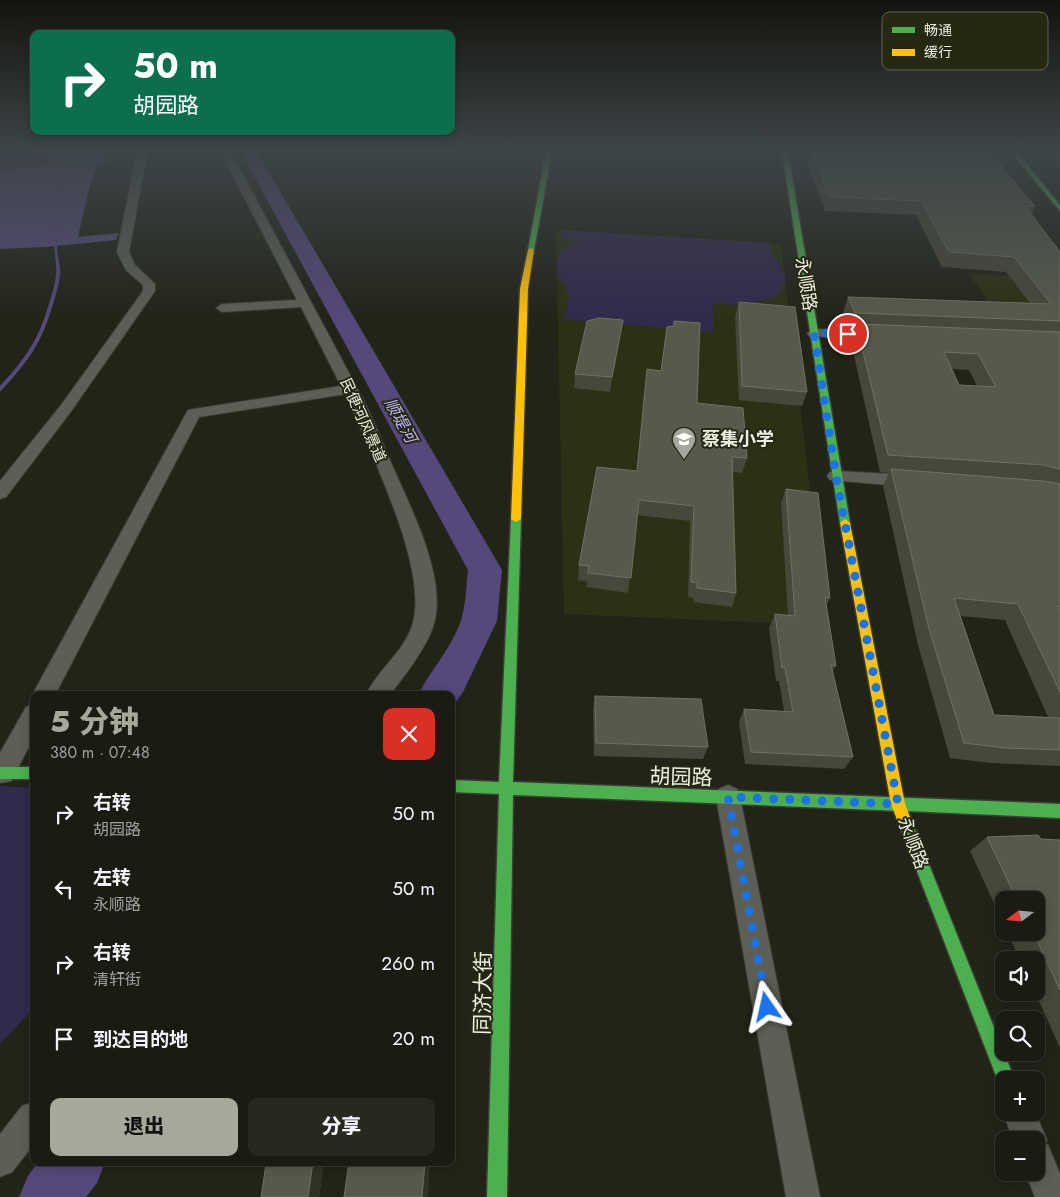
<!DOCTYPE html>
<html lang="zh">
<head>
<meta charset="utf-8">
<style>
	:root { --surface:#1a1b12; --page:#272820; --text:#f1f3f6; --muted:#9fa19f; --line:#383932; --accent:#a5a99b }
	body { margin:0; font-family:Jost,"Noto Sans SC",sans-serif; background:var(--page); color:var(--text); height:100vh; display:flex; flex-direction:column; font-size:19px; white-space:nowrap }
	* { box-sizing:border-box; margin:0 }
	p { font-size:16px; color:var(--muted) }
	.icon { flex:none; width:28px; height:28px; fill:none; stroke:currentColor; stroke-width:2; stroke-linecap:round; stroke-linejoin:round }
	.map { position:relative; flex:1; overflow:hidden }
	.drawer { position:absolute; left:30px; top:691px; width:425px; height:475px; display:flex; flex-direction:column; background:var(--surface); border-radius:10px; box-shadow:0 2px 12px #0003,0 0 0 1px var(--line) }
	.drawer>* { flex:none }
	.banner { position:absolute; left:30px; top:30px; width:425px; height:105px; border-radius:10px; box-shadow:0 2px 12px #0003,0 0 0 1px var(--line); background:#0b6e4f; color:#fff; overflow:hidden }
	.needle { width:32px; rotate:254deg }
	.fabs { position:absolute; left:995px; top:891px; display:grid; gap:10px }
	.fabs a { display:grid; place-items:center; width:50px; height:50px; border-radius:10px; background:var(--surface); box-shadow:0 2px 12px #0003,0 0 0 1px var(--line); font-size:25px }
	.pin { position:absolute; display:grid; place-items:center; width:42px; height:42px; color:#fff; margin:-21px; border:2px solid #fff; border-radius:50%; box-shadow:0 1px 5px #0007 }
	.me { position:absolute; width:55px; margin:-28px; rotate:349deg; stroke-linejoin:round; filter:drop-shadow(0 0 4px #0008) }
	.turn { display:flex; align-items:center; gap:18px; height:105px; padding:0 20px; font-size:22px }
	.turn .icon { width:65px; height:65px; stroke-width:2.5 }
	.turn b { display:block; font-size:35px; line-height:42px }
	.round { display:grid; place-items:center; flex:none; width:52px; height:52px; border-radius:10px; background:var(--page) }
	.summary { display:flex; align-items:center; justify-content:space-between; height:85px; padding:0 20px }
	h1 { font-size:30px; font-weight:800; line-height:38px; color:var(--accent) }
	.cta { display:flex; gap:10px; margin-top:auto; padding:10px 20px }
	.cta a { flex:1; height:58px; border-radius:10px; background:var(--accent); color:#111; font-size:20px; font-weight:800; line-height:58px; text-align:center }
	.cta a+a { background:var(--page); color:var(--text) }
	ul { padding:0; list-style:none }
	li { display:flex; align-items:center; gap:15px; height:75px; padding:0 20px }
	li div { flex:1 }
	li b { display:block; font-size:19px }
	li em { font-style:normal }
	.map>svg:first-child { display:block }
</style>
</head>
<body>
<div class="map">
<svg width="1060" height="1197" viewBox="0 0 1060 1197">
	<rect width="100%" height="100%" fill="#222418"/>
	<!-- built -->
	<g fill="#2c3115">
		<polygon points="556,230 781,244 826,625 564,614"/>
		<polygon points="969,274 1060,278 1060,319 999,317"/>
	</g>
	<!-- green -->
	<g fill="#322a4c">
		<polygon points="0,152 48,152 49,165 0,170"/>
		<path d="M563,230l207,13 2,14c24,20 12,41 -15,45v4l-44,-3v29l-149,-13 6,-24 -5,-1 2,-7 -9,-12 -2,-15 6,-9 17,-10 -18,-2z"/>
		<polygon points="0,786 34,788 34,1008 0,1044"/>
	</g>
	<!-- forest -->
	<polygon fill="#574c7b" points="48,152 107,152 106,163 98,165 90,185 78,237 119,233 116,240 45,247 0,249 0,170 49,165"/>
	<g fill="none" stroke-linecap="round" stroke-linejoin="round">
		<!-- stream-far1 -->
		<path stroke="#55487a" stroke-width="3" d="M56,152c8,28 0,58 -1,87 0,9 2,19 3,28"/>
		<!-- stream -->
		<path stroke="#55487a" stroke-width="4" d="M0,389c27,-29 40,-47 51,-85 4,-14 8,-24 7,-38"/>
		<!-- river -->
		<g fill="#55487a" fill-rule="evenodd">
			<path d="M241,152h16l245,418 -5,51 -34,71 -11,15 -1,-12h-33c12,-24 35,-49 43,-75 5,-15 5,-34 7,-50z"/>
			<polygon points="38,1162 105,1162 97,1183 86,1197 19,1197 28,1176"/>
		</g>
		<!-- street casing -->
		<g stroke="#3c3e35" stroke-width="2">
			<g id="street">
				<polygon points="137,152 147,152 129,252 135,265 155,284 155,291 72,410 6,497 0,499 0,481 62,404 143,291 143,285 126,270 117,252"/>
				<path d="M221,152h10c42,79 84,157 126,236 15,26 26,57 39,86 17,38 46,97 40,140 -3,27 -30,59 -46,81h-24c11,-24 35,-41 45,-66 22,-55 -43,-180 -65,-235l-147,23 -144,278h-21v2l-1,-2 3,-7 152,-278 153,-24 -40,-79 -79,5 -6,-4 6,-4 75,-4z"/>
				<polygon points="814,329 883,332 890,336 883,340 809,336 807,333"/>
				<polygon points="836,471 912,475 918,477 921,481 918,485 912,487 830,480 827,476 830,472"/>
				<polygon points="34,704 34,737 11,781 0,783 0,753 26,707"/>
				<polygon points="728,785 737,789 740,797 820,1197 786,1197 716,797 719,789"/>
				<polygon points="34,1102 34,1144 12,1172 0,1177 0,1134 22,1106"/>
				<polygon points="1004,1110 1004,1112 1035,1112 1047,1140 1045,1144 1048,1145 1060,1174 1060,1197 1035,1197 1025,1172 1036,1172 1036,1140 1013,1140 1003,1112"/>
			</g>
		</g>
		<!-- fast casing -->
		<g stroke="#3c3e35" stroke-width="3">
			<g id="fast">
				<polygon points="546,152 552,152 534,250 531,252 528,250"/>
				<polygon points="782,152 788,152 850,523 845,527 840,523"/>
				<polygon points="1011,152 1017,152 1060,205 1060,211"/>
				<polygon points="516,516 521,519 513,782 1060,804 1060,818 906,811 910,817 1015,1080 1004,1080 1004,1088 1000,1086 896,817 898,812 901,811 513,795 507,1197 487,1197 499,794 451,792 451,780 499,782 511,519"/>
				<rect x="0" y="767" width="34" height="12"/>
			</g>
		</g>
		<!-- slow casing -->
		<g stroke="#3c3e35" stroke-width="3">
			<g id="slow">
				<polygon points="531,248 534,250 528,289 521,519 516,522 511,519 520,289 528,250"/>
				<polygon points="845,519 850,523 905,804 910,817 908,822 903,824 898,822 891,804 840,523"/>
			</g>
		</g>
		<!-- street -->
		<use href="#street" fill="#5d5f55" fill-rule="evenodd"/>
		<!-- fast -->
		<use href="#fast" fill="#4caf50" fill-rule="evenodd"/>
		<!-- slow -->
		<use href="#slow" fill="#ffc107" fill-rule="evenodd"/>
	</g>
	<!-- wall -->
	<g fill="#464839" fill-rule="evenodd">
		<path d="M812,152h177l46,54 -3,8 28,38v514l-70,-3 -40,-5 -32,-113 -35,-159 6,-13 -9,-1 -28,-125 6,-18h-8l-7,-16 5,-16 182,6 -24,-31 -64,-5 -26,-52 -91,-4 -17,-46zM952,369l17,1 8,16 -18,-1zM960,616l45,4 43,97 -54,-2z"/>
		<polygon points="1046,152 1060,152 1060,168"/>
		<polygon points="739,302 807,392 802,406 739,400 735,316"/>
		<polygon points="674,321 697,403 747,458 742,473 733,472 736,593 732,607 693,602 693,598 688,597 690,521 637,515 628,593 587,587 587,581 578,580 579,565 637,471 647,369 661,371 667,327 674,326"/>
		<polygon points="621,334 610,392 574,388 575,374"/>
		<polygon points="786,489 830,598 826,606 836,666 832,671 853,757 844,769 745,764 739,722 744,709 784,711 779,681 776,681 769,628 775,614 788,615 781,503"/>
		<polygon points="595,696 708,747 703,759 594,756 593,709"/>
		<polygon points="987,837 1060,840 1060,1048 1035,992 1036,992 1036,960 1020,960 1007,932 1036,932 1036,900 1004,900 1004,925 970,851"/>
		<polygon points="235,1162 324,1162 319,1197 266,1167 250,1167 235,1164"/>
	</g>
	<!-- shaded-wall -->
	<g fill="#303224">
		<polygon points="623,320 621,334 610,392 612,377"/>
		<polygon points="313,1162 324,1162 319,1197 308,1197"/>
		<polygon points="425,1162 430,1162 428,1197 422,1197"/>
	</g>
	<!-- building -->
	<g fill="#575a4b" stroke="#6f7163" fill-rule="evenodd">
		<polygon points="812,152 989,152 1035,206 1025,206 1060,252 1060,321 855,313 848,297 1051,304 1014,257 949,252 921,201 829,197"/>
		<polygon points="739,302 795,307 807,392 742,386"/>
		<polygon points="599,318 623,320 612,377 575,374 587,321"/>
		<polygon points="674,321 700,323 697,403 743,408 747,458 732,457 736,593 697,588 697,583 691,582 694,506 639,500 631,578 588,573 589,566 579,565 597,467 637,471 647,369 661,371 667,327 674,326"/>
		<path d="M860,324l200,8v137l-16,-4 -156,-10 -30,-124 6,1zM944,352l34,2 18,33 -37,-2z"/>
		<polygon points="891,469 1043,481 1060,484 1060,607 1058,606 1060,610 1060,692 1018,604 954,598 994,715 1060,718 1060,750 1005,748 964,743 929,629"/>
		<polygon points="786,489 818,493 830,598 825,597 836,666 831,665 853,757 751,752 744,709 793,712 785,668 782,668 775,614 795,616"/>
		<polygon points="595,696 701,699 708,747 596,743"/>
		<polygon points="1038,835 1041,839 1060,840 1060,990 1033,932 1036,932 1036,900 1017,900 987,837"/>
		<polygon points="235,1162 313,1162 308,1197 261,1197 266,1164 235,1164"/>
		<polygon points="349,1162 425,1162 422,1197 344,1197"/>
	</g>
	<!-- sky -->
	<linearGradient id="sky" x2="0" y2="1"><stop stop-color="#13140d"/><stop offset="0.47" stop-color="#3e4548"/><stop offset="1" stop-color="#3e4548" stop-opacity="0"/></linearGradient>
	<rect width="1060" height="320" fill="url(#sky)"/>
	<g fill="none" stroke-linecap="round" stroke-linejoin="round">
		<!-- route -->
		<polyline stroke="#1a73e8" stroke-width="9" stroke-dasharray="0 16.2" points="767,1007 728,797 898,804 836,476 814,333 848,334"/>
	</g>
	<!-- icons -->
	<defs>
		<g id="school-pin" transform="scale(1.25)"><path d="M0 17L-7.5 6A9.5 9.5 0 1 1 7.5 6Z" fill="#a5a99b" stroke="#252913"/><path d="M0-5L7-2L0 1L-7-2ZM-4 1L0 2.5L4 1V4Q0 6-4 4Z" fill="#fff"/></g>
	</defs>
	<g fill-rule="evenodd">
		<use href="#school-pin" x="684" y="439"/>
	</g>
	<g text-anchor="middle" stroke-width="4" stroke-linejoin="round" paint-order="stroke">
		<!-- far-street labels -->
		<g font-size="15" fill="#ecf0e2" stroke="#252913">
			<text transform="translate(363 420) rotate(66)" y="5">民便河风景道</text>
		</g>
		<!-- far-water labels -->
		<g font-size="16" font-style="italic" fill="#c3b5f9" stroke="#252913">
			<text transform="translate(401 420) rotate(61)" y="6">顺堤河</text>
		</g>
		<!-- street labels -->
		<g font-size="18" fill="#ecf0e2" stroke="#252913">
			<text transform="translate(806 284) rotate(81)" y="6">永顺路</text>
			<text transform="translate(913 843) rotate(69)" y="6">永顺路</text>
		</g>
		<!-- poi labels -->
		<g font-size="18" font-weight="bold" fill="#ecf0e2" stroke="#252913" text-anchor="start">
			<text x="702" y="445">蔡集小学</text>
		</g>
		<!-- near-street labels -->
		<g font-size="21" fill="#ecf0e2" stroke="#252913">
			<text transform="translate(681 777) rotate(2)" y="7">胡园路</text>
			<text transform="translate(483 993) rotate(-89)" y="7">同济大街</text>
		</g>
	</g>
	<!-- legend -->
	<rect x="882" y="12" width="166" height="58" rx="8" fill="#252913" stroke="#616551" stroke-width="1"/>
	<rect x="892" y="27" width="23" height="6" fill="#4caf50"/>
	<rect x="892" y="49" width="23" height="7" fill="#ffc107"/>
	<g font-size="14" fill="#ecf0e2">
		<text x="924" y="35">畅通</text>
		<text x="924" y="57">缓行</text>
	</g>
</svg>
<div class="fabs">
<a><svg class="needle" viewBox="-14 -14 28 28"><path d="M0-13l5 13h-10z" fill="#e53935"/><path d="M0 13l5-13h-10z" fill="#9fa19f"/></svg></a>
<a><svg class="icon" aria-label="sound" viewBox="0 0 24 24"><path d="M4 9h4l5-4v14l-5-4H4zM17 9q2 3 0 6"/></svg></a>
<a><svg class="icon" aria-label="search" viewBox="0 0 24 24"><circle cx="10" cy="10" r="6"/><path d="M15 15l6 6"/></svg></a>
<a>+</a>
<a>−</a>
</div>
<div class="pin" style="left:848px;top:334px;background:#d93025"><svg class="icon" aria-label="arrive" viewBox="0 0 24 24"><path d="M6 21V4h12l-3 4 3 4H6"/></svg></div>
<svg class="me" style="left:767px;top:1007px" viewBox="-20 -20 40 40"><path d="M0-17L14 15 0 8-14 15z" fill="#1a73e8" stroke="#fff" stroke-width="4"/></svg>
<div class="banner">
<div class="turn"><svg class="icon" aria-label="right" viewBox="0 0 24 24"><path d="M7 20v-9h11M14 6l5 5-5 5"/></svg><div><b>50 m</b>胡园路</div></div>
</div>
<section class="drawer">
<div class="summary"><div><h1>5 分钟</h1><p>380 m · 07:48</p></div><a class="round" style="background:#d93025;color:#fff"><svg class="icon" aria-label="close" viewBox="0 0 24 24"><path d="M6 6l12 12M18 6L6 18"/></svg></a></div>
<ul>
<li><svg class="icon" aria-label="right" viewBox="0 0 24 24"><path d="M7 20v-9h11M14 6l5 5-5 5"/></svg><div><b>右转</b><p>胡园路</p></div><em>50 m</em></li>
<li><svg class="icon" aria-label="left" viewBox="0 0 24 24"><path d="M17 20v-9H6M10 6l-5 5 5 5"/></svg><div><b>左转</b><p>永顺路</p></div><em>50 m</em></li>
<li><svg class="icon" aria-label="right" viewBox="0 0 24 24"><path d="M7 20v-9h11M14 6l5 5-5 5"/></svg><div><b>右转</b><p>清轩街</p></div><em>260 m</em></li>
<li><svg class="icon" aria-label="arrive" viewBox="0 0 24 24"><path d="M6 21V4h12l-3 4 3 4H6"/></svg><div><b>到达目的地</b></div><em>20 m</em></li>
</ul>
<div class="cta"><a>退出</a><a>分享</a></div>
</section>
</div>
</body>
</html>
